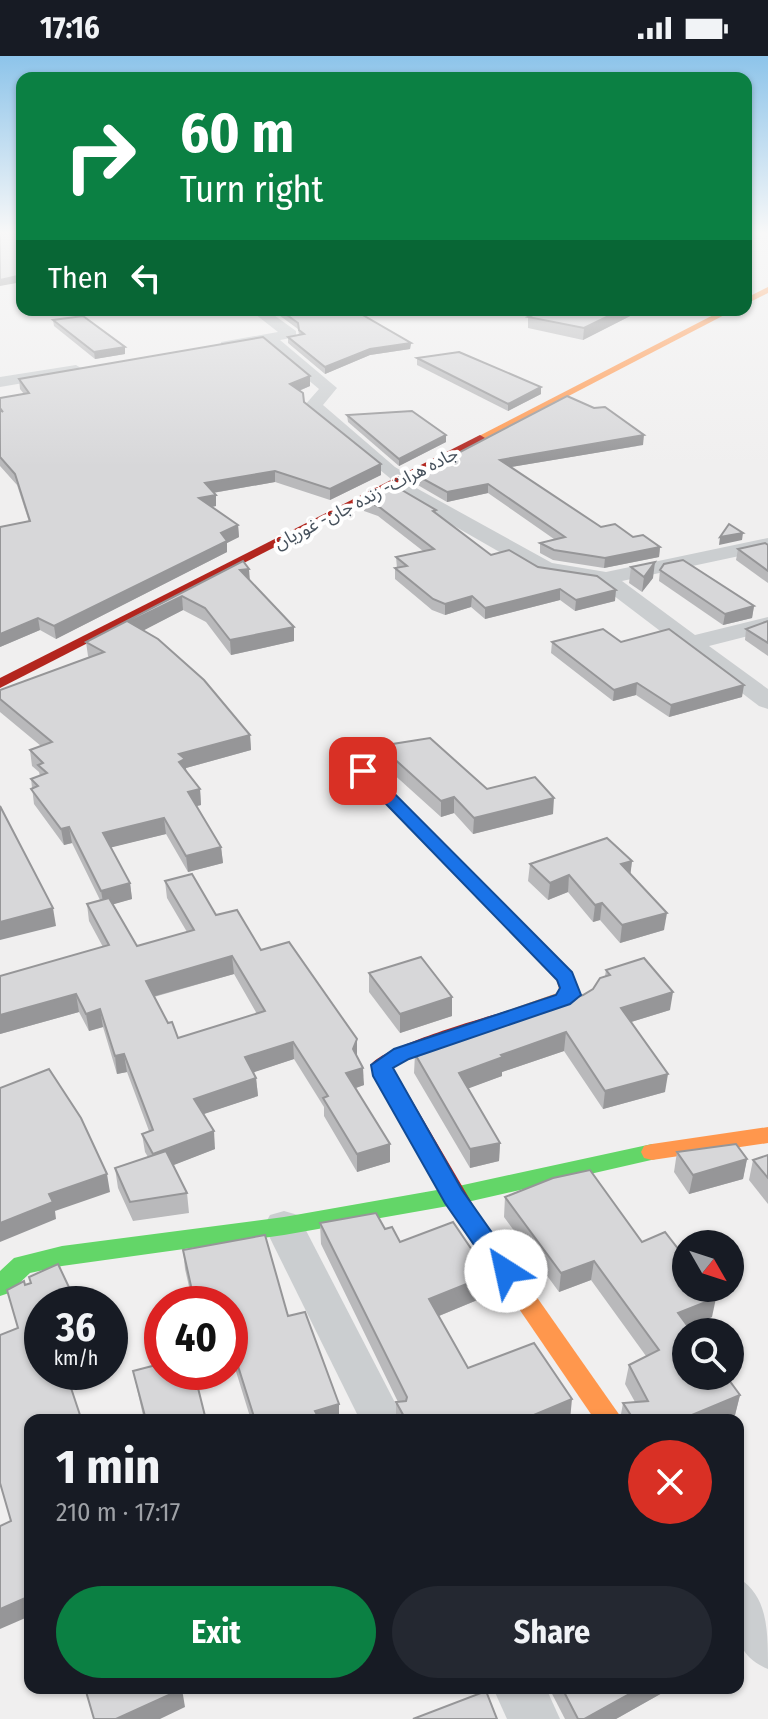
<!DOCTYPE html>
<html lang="en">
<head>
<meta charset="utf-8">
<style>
	:root { --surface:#171b24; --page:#242831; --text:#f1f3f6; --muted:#9ea1a6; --accent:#0b8043 }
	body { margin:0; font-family:"Fira Sans Condensed","Noto Sans Arabic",sans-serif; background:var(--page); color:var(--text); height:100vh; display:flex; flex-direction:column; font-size:30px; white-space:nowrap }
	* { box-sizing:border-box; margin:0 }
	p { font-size:26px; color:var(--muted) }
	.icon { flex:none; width:44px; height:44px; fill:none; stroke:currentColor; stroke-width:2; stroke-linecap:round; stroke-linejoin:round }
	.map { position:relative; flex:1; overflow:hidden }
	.drawer { position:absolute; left:24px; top:1358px; width:720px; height:280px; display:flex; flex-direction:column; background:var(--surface); border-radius:16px; box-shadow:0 2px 6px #0004 }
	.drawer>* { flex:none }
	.banner { position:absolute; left:16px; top:16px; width:736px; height:244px; border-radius:16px; box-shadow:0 2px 6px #0004; background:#0b8043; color:#fff; overflow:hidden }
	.needle { width:52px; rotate:129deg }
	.buttons { position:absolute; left:672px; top:1174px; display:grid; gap:16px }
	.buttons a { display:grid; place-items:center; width:72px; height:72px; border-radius:50%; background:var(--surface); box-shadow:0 2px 6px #0004; font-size:40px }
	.speed { position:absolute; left:24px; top:1230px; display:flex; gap:16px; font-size:40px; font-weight:700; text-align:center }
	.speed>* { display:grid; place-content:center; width:104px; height:104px; border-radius:50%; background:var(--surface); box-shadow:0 2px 6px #0004; line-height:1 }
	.speed small { font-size:20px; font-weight:400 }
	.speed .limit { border:12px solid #d22; background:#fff; color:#111 }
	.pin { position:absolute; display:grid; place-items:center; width:68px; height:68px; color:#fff; margin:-34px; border-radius:16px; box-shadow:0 4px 12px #0006 }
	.me { position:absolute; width:88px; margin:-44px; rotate:325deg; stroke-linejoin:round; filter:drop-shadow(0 0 6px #0008) }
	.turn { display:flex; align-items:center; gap:28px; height:168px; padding:0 32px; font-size:36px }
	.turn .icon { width:104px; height:104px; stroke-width:2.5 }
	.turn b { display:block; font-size:56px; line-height:68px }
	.then { display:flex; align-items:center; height:76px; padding:0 32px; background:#0003; gap:16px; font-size:30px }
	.round { display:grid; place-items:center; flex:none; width:84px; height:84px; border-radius:42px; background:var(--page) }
	.head { display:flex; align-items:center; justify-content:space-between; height:136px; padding:0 32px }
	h1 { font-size:48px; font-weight:700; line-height:60px }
	.cta { display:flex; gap:16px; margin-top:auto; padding:16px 32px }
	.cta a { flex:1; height:92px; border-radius:48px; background:var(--accent); color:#fff; font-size:32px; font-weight:700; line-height:92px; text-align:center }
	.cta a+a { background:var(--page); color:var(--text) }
	.status { display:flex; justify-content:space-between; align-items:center; height:56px; padding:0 40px; background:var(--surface); direction:ltr }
	.status svg { height:22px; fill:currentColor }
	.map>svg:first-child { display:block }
</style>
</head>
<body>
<div class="status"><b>17:16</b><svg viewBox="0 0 49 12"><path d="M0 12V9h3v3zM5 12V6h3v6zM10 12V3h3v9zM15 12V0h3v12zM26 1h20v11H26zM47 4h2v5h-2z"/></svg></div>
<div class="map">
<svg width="768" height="1663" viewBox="0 0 768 1663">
	<rect width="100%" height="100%" fill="#f0efef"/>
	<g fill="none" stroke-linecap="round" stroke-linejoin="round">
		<!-- street -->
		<g fill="#cbced0" fill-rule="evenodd">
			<polygon points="250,254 267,254 296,275 296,281 280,284 337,332 323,349 395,411 415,423 409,428 552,507 606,516 768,482 768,494 622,525 695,579 768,561 768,575 709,590 768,633 768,653 759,650 597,527 538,518 388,432 385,428 391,423 307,354 304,350 319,333 264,287 221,292 221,286 278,276"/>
			<polygon points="76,309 84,314 82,317 0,331 0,321"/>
			<polygon points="284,1155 298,1159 404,1364 360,1364 264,1170 270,1159"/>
			<path d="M738,1522c30,17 30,53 30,91 -42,-17 -30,-53 -30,-91z"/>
			<polygon points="493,1632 546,1632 560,1663 507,1663"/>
		</g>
		<!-- fast -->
		<polygon fill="#63d668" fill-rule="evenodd" points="652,1088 660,1090 663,1096 660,1102 454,1149 284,1179 62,1210 30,1217 9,1237 0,1240 0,1215 14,1202 62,1190 284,1161 454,1131"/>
		<!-- slow -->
		<g fill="#ff974d" fill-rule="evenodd">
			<polygon points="768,231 768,237 746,248 746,242"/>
			<polygon points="723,254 734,254 484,384 475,382"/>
			<polygon points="363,710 369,712 572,917 581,939 578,944 514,967 500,967 497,962 500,957 560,936 556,923 357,718 355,715"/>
			<polygon points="768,1071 768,1087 652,1104 644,1102 641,1096 644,1090 652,1088"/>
			<polygon points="467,1150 475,1153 623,1364 595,1364 459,1165 455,1159 459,1153"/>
		</g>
		<!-- jam -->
		<g fill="#b3261e" fill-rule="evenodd">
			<polygon points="480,379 485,382 484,384 0,632 0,622"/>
			<path d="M507,955l7,2 3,5 -3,5 -106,36 -15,9 86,147 -4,6 -8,3 -8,-3 -88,-156c11,-18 111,-47 136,-54z"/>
		</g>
	</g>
	<!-- wall -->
	<g fill="#b9b9bb" fill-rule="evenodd">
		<polygon points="272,254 365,254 357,256 411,287 410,293 370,299 325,318 288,287 288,281 299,279 298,273"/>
		<polygon points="544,254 642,254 583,284 528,272 528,261"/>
		<polygon points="53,264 125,298 95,303 54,270"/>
		<polygon points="417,302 541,338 508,355 417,309"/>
		<polygon points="310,320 310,330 299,335 304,346 381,419 330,444 275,426 213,437 216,450 212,451 238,469 239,481 227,487 227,496 56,583 40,574 0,591 0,471 29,466 17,429 0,410 0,342 24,338 20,333 19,323"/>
		<polygon points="347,359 446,379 446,386 399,410 348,366"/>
		<polygon points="643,389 511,411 601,471 660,491 659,501 604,512 553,504 540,497 540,487 554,483 488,437 447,446 416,428 416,419"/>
		<polygon points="364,446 436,454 436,457 491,499 538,511 615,545 575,555 560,544 485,563 471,551 445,559 432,554 395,523 395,512 397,512 396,501 423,495 378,460 364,455"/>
		<polygon points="768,489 768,527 736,504 738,493"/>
		<path d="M243,505l6,8v11l45,61 -63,14 -25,-33 -23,-12 -40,20 107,105 1,15 -65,18v3l14,18 1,16 -5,1 25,41 2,16 -35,9 -22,-38 -55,13 19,36 2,16 -19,5 24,42 50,-14 -20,-34 -2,-17 51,34 45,35 96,106 7,29 -8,3 34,74 -33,10 -33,-56v-9l-30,-48 -41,13 3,6 2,18 -55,18 12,35 -42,16 14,28 2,20 -56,8 -15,-33 -3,-20 33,-11 -3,-5 -3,-18 7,-3 -22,-59 -10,2 -14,-47 -14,4 -10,-19 -79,22v-58l103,-29 -14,-26 -2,-17 13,-4 -28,-57 -8,2 -30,-41 -3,-25 9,-3 -1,-4 -7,-6 -2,-16 11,-4 -41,-34v-22l89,-33 -1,-1 -2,-14zM234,918l23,40 -79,24 -10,-15 -14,-26z"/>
		<polygon points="631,511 653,522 642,536 629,527"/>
		<polygon points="660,514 754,550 752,562 723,569 659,525"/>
		<polygon points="768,565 768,600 745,584 746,573"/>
		<polygon points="552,586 621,586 742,641 669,661 636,639 613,645 551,597"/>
		<polygon points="380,690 487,733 553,758 473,778 454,757 441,761 380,706"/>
		<polygon points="632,805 630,818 664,874 620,887 600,864 593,866 568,836 548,844 528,825 530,808"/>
		<polygon points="606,914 670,954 631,966 665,1036 603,1053 564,995 502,1016 502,1020 468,1032 500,1087 499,1105 470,1112 414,1017 415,998 583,939 593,933 605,920"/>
		<polygon points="369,917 452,941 452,960 400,977 369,936"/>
		<polygon points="677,1096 747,1103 743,1123 689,1138 674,1116"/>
		<polygon points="768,1099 768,1148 749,1124 753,1104"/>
		<polygon points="505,1141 642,1186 712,1261 689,1271 740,1339 735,1359 722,1364 620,1364 623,1347 635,1346 625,1328 629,1309 646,1300 591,1224 559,1236 504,1161"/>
		<polygon points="320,1167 385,1173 400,1186 489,1219 487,1240 439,1260 468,1312 570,1364 396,1364 396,1346 398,1346 321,1188"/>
		<polygon points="183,1194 288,1260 339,1364 251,1364 234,1309 230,1310 230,1248 193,1248 185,1213"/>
		<polygon points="133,1315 196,1316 194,1316 206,1364 144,1364"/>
		<polygon points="549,1632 671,1632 616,1663 565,1663"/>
	</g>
	<!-- shaded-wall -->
	<g fill="#969698">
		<polygon points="22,219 22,226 0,230 0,224"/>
		<polygon points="621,254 642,254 583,284 584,272"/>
		<polygon points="411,287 410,293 370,299 325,318 325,311 370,293"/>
		<polygon points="125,291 125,298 95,303 94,296"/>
		<polygon points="310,320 310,330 291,338 290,328"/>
		<polygon points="541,331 541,338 508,355 508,348"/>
		<polygon points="446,379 446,386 399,410 399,403"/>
		<polygon points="644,379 643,389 499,413 500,404"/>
		<polygon points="381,408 381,419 330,444 330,433"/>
		<polygon points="275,415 275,426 206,438 205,427"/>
		<polygon points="488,428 488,437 447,446 447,436"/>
		<polygon points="216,439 216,450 200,453 199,442"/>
		<polygon points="238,469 239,481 227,487 227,496 56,583 54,570 221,477"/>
		<polygon points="743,477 742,484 719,489 720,481"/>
		<polygon points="660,491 659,501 604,512 605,502"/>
		<polygon points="655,506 653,522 642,536 644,521"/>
		<polygon points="249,513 250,526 240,514"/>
		<polygon points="560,533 560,544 485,563 485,552"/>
		<polygon points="616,534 615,545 575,555 576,544"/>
		<polygon points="182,540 183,554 131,581 129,566"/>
		<polygon points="472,540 471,551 445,559 445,548"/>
		<polygon points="754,550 752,562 723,569 725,558"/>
		<polygon points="38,562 40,574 0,591 0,578"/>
		<polygon points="294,571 294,585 231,599 230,584"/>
		<polygon points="637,627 636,639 613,645 614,634"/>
		<polygon points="744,629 742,641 669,661 671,649"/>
		<polygon points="250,679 251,694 186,712 187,719 180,721 179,698"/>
		<polygon points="200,733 201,749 189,752 188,736"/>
		<polygon points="454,741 454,757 441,761 441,745"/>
		<polygon points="554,742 553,758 473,778 474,762"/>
		<polygon points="164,762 166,778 105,793 103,777"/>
		<polygon points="69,771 72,787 64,789 61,773"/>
		<polygon points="221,791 223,807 188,816 186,800"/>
		<polygon points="632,805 630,822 621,808"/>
		<polygon points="569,819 568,836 548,844 550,827"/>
		<polygon points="130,827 132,843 104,851 101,835"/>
		<polygon points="602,847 600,864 593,866 595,849"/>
		<polygon points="53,852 56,870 0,884 0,866"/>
		<polygon points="667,857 664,874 620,887 622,869"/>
		<polygon points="232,900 234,918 148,942 146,925"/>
		<polygon points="673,936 670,954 618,970 621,952"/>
		<polygon points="76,938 79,956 0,978 0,959"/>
		<polygon points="452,941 452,960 400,977 400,958"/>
		<polygon points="100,953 103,971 89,975 86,958"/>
		<polygon points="566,976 564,995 502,1016 502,1020 459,1036 459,1017 501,999"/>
		<polygon points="357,983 357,1001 353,993"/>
		<polygon points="293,986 294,1003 246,1019 245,1001"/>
		<polygon points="124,998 127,1016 117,1018 115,1000"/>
		<polygon points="363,1012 364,1029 347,1035 346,1017"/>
		<polygon points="668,1018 665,1036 603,1053 605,1035"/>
		<polygon points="256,1022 258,1040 195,1061 194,1043"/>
		<polygon points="214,1075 215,1093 156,1116 153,1098"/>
		<polygon points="500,1087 499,1105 470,1112 470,1093"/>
		<polygon points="390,1088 390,1106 357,1116 357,1098"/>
		<polygon points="747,1103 743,1123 689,1138 693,1119"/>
		<polygon points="107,1118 110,1136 55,1155 56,1163 0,1186 0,1167 49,1138"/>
		<polygon points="594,1205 591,1224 559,1236 561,1217"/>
		<polygon points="489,1219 487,1240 429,1264 429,1243"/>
		<polygon points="716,1242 712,1261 674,1277 678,1257"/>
		<polygon points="42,1255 42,1275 36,1258"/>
		<polygon points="740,1339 735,1359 722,1364 680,1364"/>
		<polygon points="572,1343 570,1364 522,1364"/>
		<polygon points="339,1348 339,1364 316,1364 315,1355"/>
		<polygon points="80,1359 81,1364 71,1364 71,1362"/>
		<polygon points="30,1540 30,1560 0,1573 0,1553"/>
		<polygon points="640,1632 671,1632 616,1663 584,1663"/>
		<polygon points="182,1633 185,1651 160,1663 116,1663"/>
	</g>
	<!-- building -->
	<g fill="#d7d7d9" stroke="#969698" stroke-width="2" fill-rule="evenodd">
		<polygon points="0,178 22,178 22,219 0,224"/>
		<polygon points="280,254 354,254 411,287 370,293 325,311 288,281 304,278 299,274 298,267"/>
		<polygon points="544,254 621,254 584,272 528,261"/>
		<polygon points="83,260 125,291 94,296 53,264"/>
		<polygon points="263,281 310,320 290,328 303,337 304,346 381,408 330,433 275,415 205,427 216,439 199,442 238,469 221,477 227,485 54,570 38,562 0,578 0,471 30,465 15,418 0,401 0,354 3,356 0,352 0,342 29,337 19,323"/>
		<polygon points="459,296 541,331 508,348 417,302"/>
		<polygon points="567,340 594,352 605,351 644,379 500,404 601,471 615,468 633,481 643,479 660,491 605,502 554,494 540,487 565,481 488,428 447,436 416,419"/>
		<polygon points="412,355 446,379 399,403 347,359"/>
		<polygon points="395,430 436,454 433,455 491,499 509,494 538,511 597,520 616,534 576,544 560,533 485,552 472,540 445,548 433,543 395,512 407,510 396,501 434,493 378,450 364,446"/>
		<polygon points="729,468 743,477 720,481"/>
		<polygon points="765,487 768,489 768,515 738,493"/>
		<polygon points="683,504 754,550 725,558 660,514 664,508"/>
		<polygon points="243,505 249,513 240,514 294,571 230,584 205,552 182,540 129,566 158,583 204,624 250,679 179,698 185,703 179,706 200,733 188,736 221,791 186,800 164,762 103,777 130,827 101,835 69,771 61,773 31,733 38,730 31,723 47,717 38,709 43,707 30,694 52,686 0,643 0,634 104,596 86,586"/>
		<polygon points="655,506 644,521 631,511"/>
		<polygon points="768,565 768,587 746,573"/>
		<polygon points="603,573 621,586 669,573 744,629 671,649 637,627 614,634 552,586"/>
		<polygon points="430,682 487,733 535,721 554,742 474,762 454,741 441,745 380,690"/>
		<polygon points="0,750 53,852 0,866"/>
		<polygon points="607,782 632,805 621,808 667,857 622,869 602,847 595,849 569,819 550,827 530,808"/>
		<path d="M192,818l24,41 21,-5 24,40 28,-8 68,97 -4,10 10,19 -17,5 44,71 -33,10 -34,-56 5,-2 -35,-54 -48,15 11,21 -62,21 20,32 -61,23 -11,-20 11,-4 -29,-76 -9,2 -15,-47 -14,5 -10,-20 -76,21v-39l109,-31 -22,-41 22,-6 28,48 57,-16 -29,-49zM232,900l33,55 -87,27 -6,-16 -4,1 -22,-42z"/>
		<polygon points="421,901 452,941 400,958 369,917"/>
		<polygon points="644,902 673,936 621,952 668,1018 605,1035 566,976 501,999 503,1001 459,1017 500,1087 470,1093 415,998 583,939 593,933 600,922 610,919 606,914"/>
		<polygon points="49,1013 81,1062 107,1118 49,1138 53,1146 0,1167 0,1032"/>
		<polygon points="736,1088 747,1103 693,1119 677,1096"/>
		<polygon points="166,1095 187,1137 130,1146 115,1112"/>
		<polygon points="768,1099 768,1122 753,1104"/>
		<polygon points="590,1114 642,1186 665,1176 686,1203 686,1232 709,1232 716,1242 678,1257 692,1276 686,1276 686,1320 726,1320 740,1339 680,1364 634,1364 623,1347 648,1345 629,1309 659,1294 594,1205 561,1217 505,1141 553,1122"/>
		<polygon points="376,1157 385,1173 392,1171 400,1186 453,1166 489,1219 429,1243 468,1312 534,1287 572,1343 522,1364 406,1364 396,1346 406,1345 407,1341 320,1167"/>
		<polygon points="265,1179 288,1260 305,1256 339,1348 315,1355 320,1364 255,1364 232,1291 230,1291 230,1248 195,1248 183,1194"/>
		<polygon points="58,1208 75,1244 64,1248 42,1248 42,1255 36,1258 42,1275 42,1316 57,1316 58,1320 66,1317 80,1359 71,1362 71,1364 30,1364 30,1540 0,1553 0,1470 11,1465 0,1427 0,1279 18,1272 7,1234 24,1225 25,1229 31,1227 29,1221"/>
		<polygon points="162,1257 162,1316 194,1316 206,1364 146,1364 133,1315 160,1308 155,1259"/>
		<polygon points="85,1632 181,1632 182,1633 116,1663 94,1663"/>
		<polygon points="562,1632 640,1632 584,1663 578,1663"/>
		<polygon points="486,1635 497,1663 413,1663"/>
	</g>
	<!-- sky -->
	<linearGradient id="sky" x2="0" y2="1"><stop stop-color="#8dc4ea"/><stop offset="0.43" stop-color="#f8f8f8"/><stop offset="1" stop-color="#f8f8f8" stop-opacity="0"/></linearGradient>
	<rect width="768" height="411" fill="url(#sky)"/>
	<!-- route -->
	<polygon fill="#1a73e8" stroke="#114b97" stroke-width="2" points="363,710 369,712 572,916 581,939 570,948 409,1003 393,1012 462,1134 514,1208 518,1215 514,1222 506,1225 497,1222 445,1147 373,1020 371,1009 394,993 556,939 560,932 557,924 357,718 355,715"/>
	<g text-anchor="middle" stroke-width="8" stroke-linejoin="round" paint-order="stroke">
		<!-- far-street labels -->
		<g font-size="18" fill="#46515c" stroke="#fff">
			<text transform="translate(366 442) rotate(-27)" y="6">جاده هرات- زنده جان- غوریان</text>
		</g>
	</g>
</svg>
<div class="buttons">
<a><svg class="needle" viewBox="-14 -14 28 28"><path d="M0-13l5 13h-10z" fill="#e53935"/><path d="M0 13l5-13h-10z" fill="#9ea1a6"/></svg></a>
<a><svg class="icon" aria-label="search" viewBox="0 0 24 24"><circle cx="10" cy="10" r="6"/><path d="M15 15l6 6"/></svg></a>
</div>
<div class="speed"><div>36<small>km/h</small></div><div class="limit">40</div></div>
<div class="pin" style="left:363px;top:715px;background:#d93025"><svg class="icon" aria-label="arrive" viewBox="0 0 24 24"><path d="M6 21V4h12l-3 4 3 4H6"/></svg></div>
<svg class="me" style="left:506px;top:1215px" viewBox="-20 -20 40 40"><circle r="19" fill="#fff"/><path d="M0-13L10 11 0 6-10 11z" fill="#1a73e8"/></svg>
<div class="banner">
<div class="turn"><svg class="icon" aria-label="right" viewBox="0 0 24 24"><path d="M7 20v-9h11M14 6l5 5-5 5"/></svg><div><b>60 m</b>Turn right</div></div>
<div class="then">Then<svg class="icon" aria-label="left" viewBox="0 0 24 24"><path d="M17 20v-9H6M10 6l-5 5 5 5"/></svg></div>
</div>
<section class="drawer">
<div class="head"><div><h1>1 min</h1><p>210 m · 17:17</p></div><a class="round" style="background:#d93025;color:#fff"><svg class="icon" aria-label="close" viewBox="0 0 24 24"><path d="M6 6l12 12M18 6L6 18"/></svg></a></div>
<div class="cta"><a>Exit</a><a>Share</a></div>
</section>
</div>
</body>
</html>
